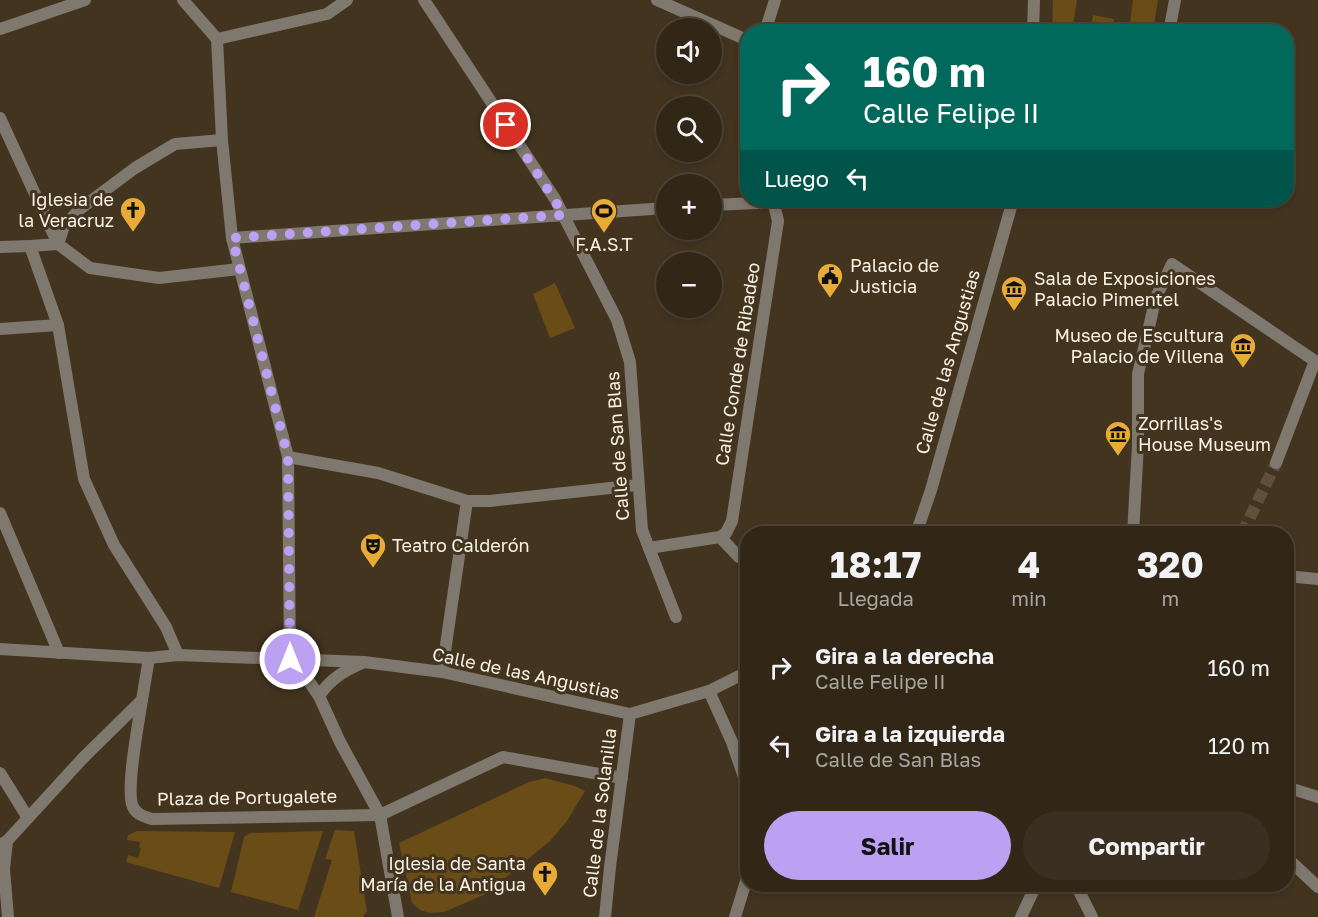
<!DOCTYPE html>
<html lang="es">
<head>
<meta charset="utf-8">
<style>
	:root { --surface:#322717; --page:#3a2f20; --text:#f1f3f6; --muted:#a8a5a1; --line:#4d4436; --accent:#bca0f2 }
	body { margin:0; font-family:"Golos Text",sans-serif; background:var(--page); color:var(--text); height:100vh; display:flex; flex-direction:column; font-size:22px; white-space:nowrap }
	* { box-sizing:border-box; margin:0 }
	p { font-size:20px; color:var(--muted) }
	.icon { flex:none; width:33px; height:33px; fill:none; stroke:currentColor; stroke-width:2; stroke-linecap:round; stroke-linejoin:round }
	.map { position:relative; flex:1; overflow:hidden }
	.drawer { position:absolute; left:740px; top:526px; width:554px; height:366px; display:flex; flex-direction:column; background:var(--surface); border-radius:24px; box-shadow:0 3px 9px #0003,0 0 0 2px var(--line) }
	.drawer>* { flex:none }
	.guide { position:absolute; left:740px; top:24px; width:554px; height:183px; border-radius:24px; box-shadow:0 3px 9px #0003,0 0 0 2px var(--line); background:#00695c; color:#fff; overflow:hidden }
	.tools { position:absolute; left:656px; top:18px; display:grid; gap:12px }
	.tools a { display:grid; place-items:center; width:66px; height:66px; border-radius:50%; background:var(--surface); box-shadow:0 3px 9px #0003,0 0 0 2px var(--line); font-size:30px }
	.pin { position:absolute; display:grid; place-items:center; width:51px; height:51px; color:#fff; margin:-26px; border:3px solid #fff; border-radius:50%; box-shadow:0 2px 6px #0007 }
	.me { position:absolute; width:66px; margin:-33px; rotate:0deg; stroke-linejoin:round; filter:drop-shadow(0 0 4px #0008) }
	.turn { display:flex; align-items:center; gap:21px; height:126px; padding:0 24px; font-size:27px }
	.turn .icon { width:78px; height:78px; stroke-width:2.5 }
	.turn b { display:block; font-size:42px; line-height:51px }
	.then { display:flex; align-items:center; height:57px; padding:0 24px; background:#0003; gap:12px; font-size:22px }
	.eta { display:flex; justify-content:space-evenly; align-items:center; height:102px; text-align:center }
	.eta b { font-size:36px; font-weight:700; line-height:42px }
	.button { display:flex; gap:12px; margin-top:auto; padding:12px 24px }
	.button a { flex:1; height:69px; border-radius:36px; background:var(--accent); color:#111; font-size:24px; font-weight:700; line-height:69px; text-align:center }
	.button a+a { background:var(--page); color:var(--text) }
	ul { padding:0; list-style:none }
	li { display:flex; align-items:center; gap:18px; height:78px; padding:0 24px }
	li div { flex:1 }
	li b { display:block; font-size:22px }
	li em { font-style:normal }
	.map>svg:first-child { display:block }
</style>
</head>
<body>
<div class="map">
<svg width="1318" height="917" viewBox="0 0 1318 917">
	<rect width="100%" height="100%" fill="#42341f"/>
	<!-- green -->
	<g fill="#6a4c17">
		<polygon points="1053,0 1077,0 1072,31 1052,31"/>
		<polygon points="1133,0 1158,0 1153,31 1129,31"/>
		<polygon points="1093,15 1114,19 1112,31 1090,31"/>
		<polygon points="555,283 575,328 550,338 533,294"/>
		<polygon points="545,778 575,786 585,791 567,821 550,841 486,894 444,912 430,913 420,910 412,903 399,843 529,782"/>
		<polygon points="335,830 354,831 367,911 363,917 314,917 332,860 325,859"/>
		<polygon points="137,831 235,832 219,888 126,862 128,855 138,858 141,848 139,847 140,842 127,840 128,835"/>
		<polygon points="323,831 298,910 231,892 244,837 250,833"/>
	</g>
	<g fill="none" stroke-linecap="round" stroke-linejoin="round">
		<!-- pedestrian-tunnel -->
		<polyline stroke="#5e503d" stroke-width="12" stroke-dasharray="12 6" stroke-linecap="butt" points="1242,534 1276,463"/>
		<!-- pedestrian -->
		<g stroke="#7f786e" stroke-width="12">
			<polyline points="765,32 775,0"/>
			<polyline points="1169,32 1175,0"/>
			<polyline points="217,39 222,140 232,238"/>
			<polyline points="222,140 175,144 135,168 80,209 64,226 58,244 90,268 159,278 239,269"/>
			<polyline points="0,247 30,246"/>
			<polyline points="0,329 58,325"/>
			<polyline points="288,457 378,473 467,501 490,501 638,485"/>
			<polyline points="1276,463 1315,361"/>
			<polyline points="0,513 59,653"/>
			<polyline points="1133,534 1138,445 1138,374 1156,297 1172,264 1318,363"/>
			<polyline points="720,537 739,557 747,557"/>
			<polyline points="649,548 676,617"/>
			<polyline points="442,672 467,501"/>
			<path d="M142,700c-3,21 -17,91 -9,107 4,8 12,10 19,12l228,-4"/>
			<polyline points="0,773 28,818"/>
			<polyline points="7,841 4,869 8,917"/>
			<polyline points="0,845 7,841 83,758"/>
		</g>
		<!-- minor -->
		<g stroke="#7f786e" stroke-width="12">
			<polyline points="183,0 217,39 327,14 347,0"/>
			<polyline points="424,0 555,199 617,320 630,362 642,530 649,548 720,537 726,533 732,521 778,221 773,200"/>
			<polyline points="657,0 747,40"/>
			<polyline points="0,29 85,0"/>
			<polyline points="1033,32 1034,0"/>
			<polyline points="0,118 58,244 30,246 58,325 84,479 114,545 166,627 178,655"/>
			<polyline points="711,205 824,200"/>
			<polyline points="916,534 931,490 1013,200"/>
			<polyline points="1286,576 1318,579"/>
			<polyline points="0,649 149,658 178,655 364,662 442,672 630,714 709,691 747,672"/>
			<polyline points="290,659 288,457 232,238 666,208"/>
			<polyline points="290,659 308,680 319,696 340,742 380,815 398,917"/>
			<polyline points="709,691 732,742 747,786"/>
			<path d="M319,696c11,-17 25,-25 43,-33"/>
			<polyline points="83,758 142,700 149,658"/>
			<polyline points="1286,787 1318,797"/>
			<polyline points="380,815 503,757 622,778"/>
			<polyline points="1286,857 1318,887"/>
			<polyline points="1076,885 1092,917"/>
			<polyline points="605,917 610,867 630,714"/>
			<polyline points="735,917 747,878"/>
			<polyline points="1021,917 1036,885"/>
		</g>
	</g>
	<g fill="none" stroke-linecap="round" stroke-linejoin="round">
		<!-- route -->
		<polyline stroke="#bca0f2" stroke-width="10" stroke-dasharray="0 18" points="290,659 288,457 232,238 564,215 506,125"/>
	</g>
	<!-- icons -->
	<defs>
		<g id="church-pin" transform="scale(1.35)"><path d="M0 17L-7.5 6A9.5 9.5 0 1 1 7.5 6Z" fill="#e9ab38" stroke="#42341f"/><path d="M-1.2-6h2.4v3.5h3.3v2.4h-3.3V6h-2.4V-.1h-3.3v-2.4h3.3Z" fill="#111"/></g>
		<g id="stadium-pin" transform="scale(1.35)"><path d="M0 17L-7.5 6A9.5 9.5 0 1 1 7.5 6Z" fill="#e9ab38" stroke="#42341f"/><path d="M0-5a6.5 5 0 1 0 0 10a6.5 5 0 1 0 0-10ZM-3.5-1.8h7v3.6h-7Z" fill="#111"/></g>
		<g id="civic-pin" transform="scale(1.35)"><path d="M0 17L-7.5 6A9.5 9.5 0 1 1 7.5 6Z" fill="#e9ab38" stroke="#42341f"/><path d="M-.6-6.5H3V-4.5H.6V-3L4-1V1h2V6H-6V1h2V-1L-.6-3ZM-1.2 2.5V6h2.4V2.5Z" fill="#111"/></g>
		<g id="museum-pin" transform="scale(1.35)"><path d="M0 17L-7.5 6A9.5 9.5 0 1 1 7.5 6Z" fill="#e9ab38" stroke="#42341f"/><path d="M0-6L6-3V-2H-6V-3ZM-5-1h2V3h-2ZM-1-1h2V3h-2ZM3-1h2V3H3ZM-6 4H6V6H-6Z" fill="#111"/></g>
		<g id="theatre-pin" transform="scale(1.35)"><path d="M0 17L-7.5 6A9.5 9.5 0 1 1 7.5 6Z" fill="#e9ab38" stroke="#42341f"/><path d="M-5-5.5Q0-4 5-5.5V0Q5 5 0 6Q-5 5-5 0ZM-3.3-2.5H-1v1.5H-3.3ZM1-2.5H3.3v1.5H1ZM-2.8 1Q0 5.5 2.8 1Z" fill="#111"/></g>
	</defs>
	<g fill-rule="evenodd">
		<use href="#church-pin" x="133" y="210"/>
		<use href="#stadium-pin" x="604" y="211"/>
		<use href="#civic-pin" x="830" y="276"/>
		<use href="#museum-pin" x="1014" y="289"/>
		<use href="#museum-pin" x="1243" y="346"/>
		<use href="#museum-pin" x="1118" y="434"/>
		<use href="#theatre-pin" x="373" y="546"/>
		<use href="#church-pin" x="545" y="874"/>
	</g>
	<g text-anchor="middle" stroke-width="6" stroke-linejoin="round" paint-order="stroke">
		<!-- poi labels -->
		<g font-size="18" fill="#faf2e4" stroke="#42341f" text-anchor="start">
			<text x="114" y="206" text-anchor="end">Iglesia de<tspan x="114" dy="21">la Veracruz</tspan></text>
			<text x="604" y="251" text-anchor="middle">F.A.S.T</text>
			<text x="850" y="272">Palacio de<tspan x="850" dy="21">Justicia</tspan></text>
			<text x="1034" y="285">Sala de Exposiciones<tspan x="1034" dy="21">Palacio Pimentel</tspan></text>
			<text x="1224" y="342" text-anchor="end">Museo de Escultura<tspan x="1224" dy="21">Palacio de Villena</tspan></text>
			<text x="1138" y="430">Zorrillas's<tspan x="1138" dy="21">House Museum</tspan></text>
			<text x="392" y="552">Teatro Calderón</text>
			<text x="526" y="870" text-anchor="end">Iglesia de Santa<tspan x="526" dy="21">María de la Antigua</tspan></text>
		</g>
		<!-- street labels -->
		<g font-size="18" fill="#faf2e4" stroke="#42341f">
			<text transform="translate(948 362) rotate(-74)" y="6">Calle de las Angustias</text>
			<text transform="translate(738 364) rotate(-81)" y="6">Calle Conde de Ribadeo</text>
			<text transform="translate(618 446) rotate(-94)" y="6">Calle de San Blas</text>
			<text transform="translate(526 674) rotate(12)" y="6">Calle de las Angustias</text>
			<text transform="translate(247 798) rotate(-1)" y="6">Plaza de Portugalete</text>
			<text transform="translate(600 813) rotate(-83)" y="6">Calle de la Solanilla</text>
		</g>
	</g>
</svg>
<div class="tools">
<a><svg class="icon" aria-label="sound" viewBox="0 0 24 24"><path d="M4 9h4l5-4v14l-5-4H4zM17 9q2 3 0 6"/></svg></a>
<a><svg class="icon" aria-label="search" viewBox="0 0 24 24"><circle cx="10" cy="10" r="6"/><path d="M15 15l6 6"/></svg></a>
<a>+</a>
<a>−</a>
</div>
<div class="pin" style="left:506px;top:125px;background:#d93025"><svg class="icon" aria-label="arrive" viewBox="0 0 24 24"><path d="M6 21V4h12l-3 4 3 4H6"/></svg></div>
<svg class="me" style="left:290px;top:659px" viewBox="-20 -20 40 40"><circle r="17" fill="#bca0f2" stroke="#fff" stroke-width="3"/><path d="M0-11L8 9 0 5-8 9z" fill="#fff"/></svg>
<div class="guide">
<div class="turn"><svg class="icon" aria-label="right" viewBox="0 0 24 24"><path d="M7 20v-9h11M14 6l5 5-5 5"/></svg><div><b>160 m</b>Calle Felipe II</div></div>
<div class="then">Luego<svg class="icon" aria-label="left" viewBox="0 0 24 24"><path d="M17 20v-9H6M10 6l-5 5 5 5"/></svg></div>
</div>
<section class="drawer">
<div class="eta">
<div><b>18:17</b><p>Llegada</p></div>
<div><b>4</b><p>min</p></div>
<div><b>320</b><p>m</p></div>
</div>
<ul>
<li><svg class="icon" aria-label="right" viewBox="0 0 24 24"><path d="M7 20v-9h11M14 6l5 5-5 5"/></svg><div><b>Gira a la derecha</b><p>Calle Felipe II</p></div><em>160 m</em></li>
<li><svg class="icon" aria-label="left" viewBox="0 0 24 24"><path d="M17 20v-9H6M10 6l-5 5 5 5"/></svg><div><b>Gira a la izquierda</b><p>Calle de San Blas</p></div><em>120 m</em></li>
</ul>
<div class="button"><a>Salir</a><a>Compartir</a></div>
</section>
</div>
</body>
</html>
